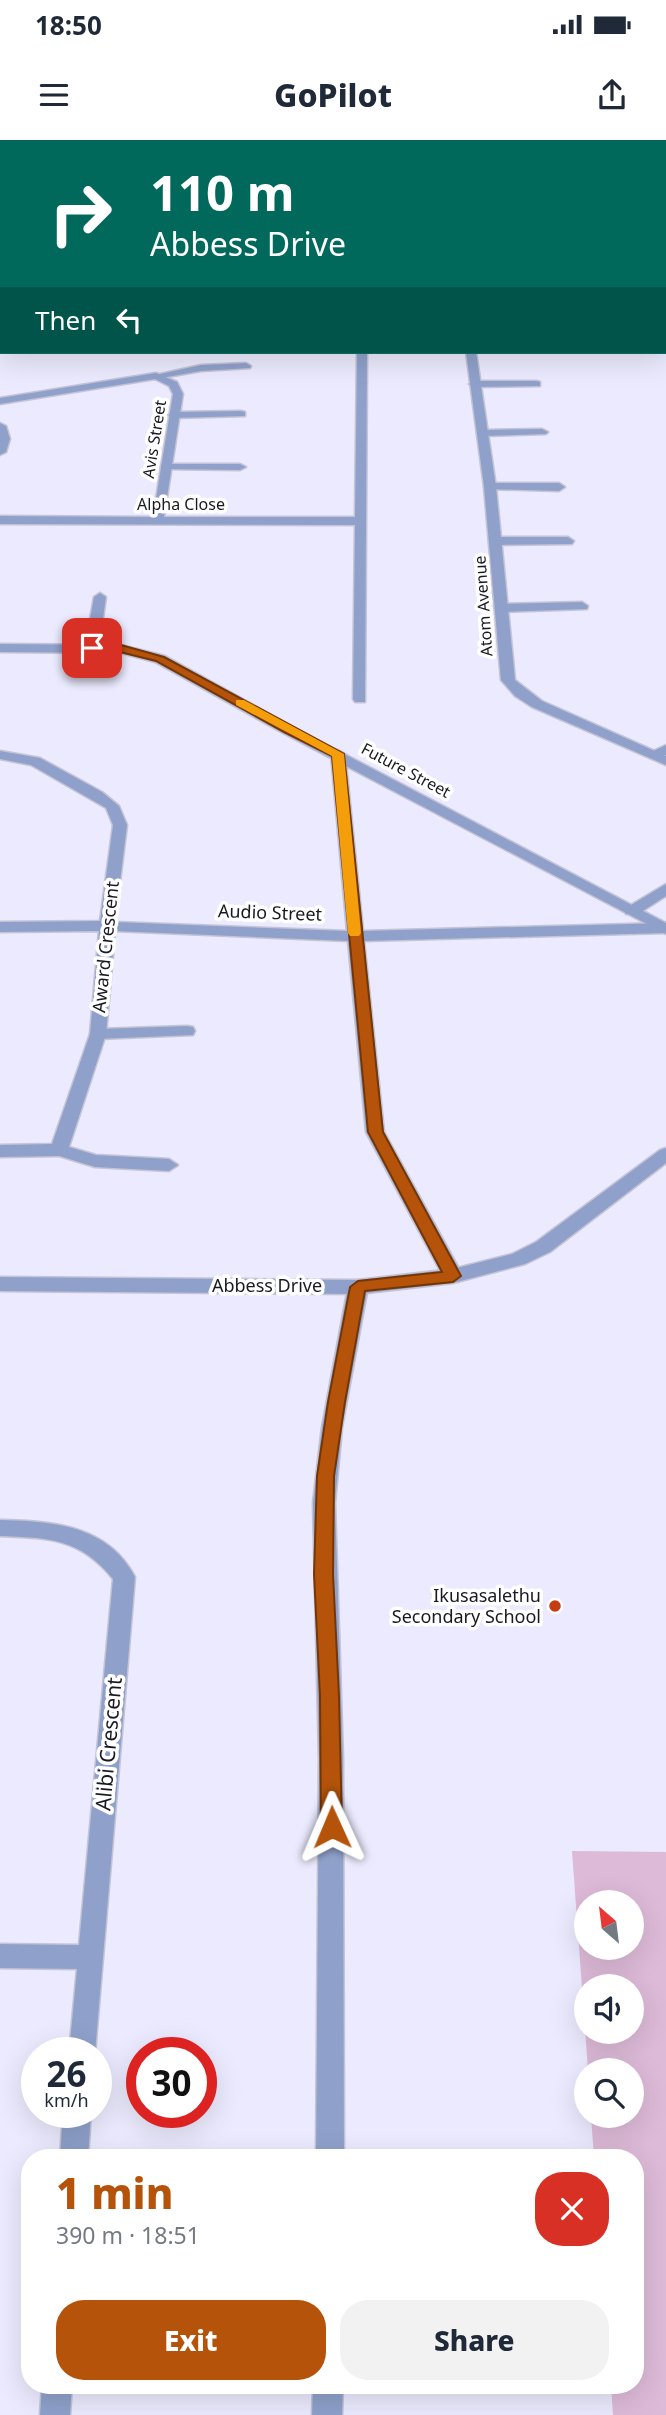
<!DOCTYPE html>
<html lang="en">
<head>
<meta charset="utf-8">
<style>
	:root { --surface:#fff; --page:#f2f2f3; --text:#1f2937; --muted:#747a83; --accent:#b45309 }
	body { margin:0; font-family:"Noto Sans",sans-serif; background:var(--page); color:var(--text); height:100vh; display:flex; flex-direction:column; font-size:26px; white-space:nowrap }
	* { box-sizing:border-box; margin:0 }
	p { font-size:23px; color:var(--muted) }
	.icon { flex:none; width:38px; height:38px; fill:none; stroke:currentColor; stroke-width:2; stroke-linecap:round; stroke-linejoin:round }
	.map { position:relative; flex:1; overflow:hidden }
	.panel { position:absolute; left:21px; top:2009px; width:623px; height:245px; display:flex; flex-direction:column; background:var(--surface); border-radius:28px; box-shadow:0 7px 28px #0002 }
	.panel>* { flex:none }
	.banner { position:absolute; left:0px; top:0px; width:667px; height:214px; box-shadow:0 7px 28px #0002; background:#00695c; color:#fff; overflow:hidden }
	.needle { width:46px; rotate:332deg }
	.tools { position:absolute; left:574px; top:1750px; display:grid; gap:14px }
	.tools a { display:grid; place-items:center; width:70px; height:70px; border-radius:50%; background:var(--surface); box-shadow:0 7px 28px #0002; font-size:35px }
	.speed { position:absolute; left:21px; top:1897px; display:flex; gap:14px; font-size:35px; font-weight:700; text-align:center }
	.speed>* { display:grid; place-content:center; width:91px; height:91px; border-radius:50%; background:var(--surface); box-shadow:0 7px 28px #0002; line-height:1 }
	.speed small { font-size:18px; font-weight:400 }
	.speed .limit { border:10px solid #d22; background:#fff; color:#111 }
	.pin { position:absolute; display:grid; place-items:center; width:60px; height:60px; color:#fff; margin:-30px; border-radius:14px; box-shadow:0 4px 10px #0006 }
	.me { position:absolute; width:77px; margin:-38px; rotate:359deg; stroke-linejoin:round; filter:drop-shadow(0 0 5px #0008) }
	.turn { display:flex; align-items:center; gap:24px; height:147px; padding:0 35px; font-size:32px }
	.turn .icon { width:91px; height:91px; stroke-width:2.5 }
	.turn b { display:block; font-size:49px; line-height:60px }
	.then { display:flex; align-items:center; height:66px; padding:0 35px; background:#0003; gap:14px; font-size:26px }
	.round { display:grid; place-items:center; flex:none; width:74px; height:74px; border-radius:28px; background:var(--page) }
	.head { display:flex; align-items:center; justify-content:space-between; height:119px; padding:0 35px }
	h1 { font-size:42px; font-weight:800; line-height:52px; color:var(--accent) }
	.action { display:flex; gap:14px; margin-top:auto; padding:14px 35px }
	.action a { flex:1; height:80px; border-radius:28px; background:var(--accent); color:#fff; font-size:28px; font-weight:800; line-height:80px; text-align:center }
	.action a+a { background:var(--page); color:var(--text) }
	.status { display:flex; justify-content:space-between; align-items:center; height:49px; padding:0 35px; background:var(--surface); direction:ltr }
	.status svg { height:19px; fill:currentColor }
	header { display:flex; justify-content:space-between; align-items:center; height:91px; padding:0 35px; background:var(--surface); font-size:32px; font-weight:800 }
	.map>svg:first-child { display:block }
</style>
</head>
<body>
<div class="status"><b>18:50</b><svg viewBox="0 0 49 12"><path d="M0 12V9h3v3zM5 12V6h3v6zM10 12V3h3v9zM15 12V0h3v12zM26 1h20v11H26zM47 4h2v5h-2z"/></svg></div>
<header><svg class="icon" aria-label="menu" viewBox="0 0 24 24"><path d="M4 6h16M4 12h16M4 18h16"/></svg>GoPilot<svg class="icon" aria-label="share" viewBox="0 0 24 24"><path d="M12 15V3M7 8l5-5 5 5M5 13v7h14v-7"/></svg></header>
<div class="map">
<svg width="666" height="2275" viewBox="0 0 666 2275">
	<rect width="100%" height="100%" fill="#ebeafe"/>
	<!-- green -->
	<path fill="#ddbad8" fill-rule="evenodd" d="M572,1711l94,1v563h-53l-2,-30h24v-227h-41l-3,-42h41v-46h-44zM586,1762h46v46h-46zM586,1846h46v46h-46z"/>
	<g fill="none" stroke-linecap="round" stroke-linejoin="round">
		<!-- service casing -->
		<g stroke="#c5c4d6" stroke-width="3">
			<g id="service">
				<polygon points="246,223 251,226 250,228 201,231 156,239 151,236 201,225"/>
				<polygon points="536,241 540,242 540,246 474,247 469,244 474,241"/>
				<polygon points="241,271 245,272 245,276 174,278 168,275 174,272"/>
				<polygon points="542,289 548,292 546,294 483,296 477,293 483,290"/>
				<polygon points="165,324 240,324 246,327 240,330 161,329 161,325"/>
				<polygon points="490,343 559,343 565,347 559,351 486,349 484,347"/>
				<polygon points="568,397 574,401 572,404 495,405 489,401 495,397"/>
				<polygon points="100,453 106,457 99,507 92,511 85,507 94,457"/>
				<polygon points="582,462 588,466 587,469 501,472 495,468 501,464"/>
				<polygon points="666,605 666,615 656,619 651,618 651,612"/>
				<polygon points="187,886 193,887 195,891 193,895 98,899 90,894 98,889"/>
				<polygon points="59,1004 96,1015 169,1019 178,1025 169,1031 95,1027 53,1014 50,1010"/>
			</g>
		</g>
		<!-- minor casing -->
		<g stroke="#c5c4d6" stroke-width="3">
			<g id="minor">
				<rect x="665" y="196" width="1" height="6"/>
				<polygon points="357,212 367,212 365,562 355,562 353,559 355,385 0,384 0,376 153,377 173,254 169,246 155,239 0,264 0,258 156,233 177,242 183,254 164,377 355,377"/>
				<polygon points="466,212 476,212 496,347 515,540 542,561 666,616 666,625 532,567 515,556 501,540 484,347"/>
				<polygon points="0,283 6,286 10,299 6,312 0,315"/>
				<polygon points="338,610 345,614 363,791 666,783 665,793 364,801 384,992 463,1136 460,1141 446,1141 443,1136 366,992 348,801 115,791 106,894 68,1010 59,1016 0,1017 0,1005 52,1004 90,894 99,791 0,792 0,782 100,781 113,685 106,668 31,625 0,619 0,611 40,618 102,652 119,666 127,685 115,782 347,791 331,614"/>
				<polygon points="666,744 666,756 638,774 626,774 624,771 626,768"/>
				<polygon points="358,1140 365,1142 368,1147 342,1287 335,1363 343,1619 344,2018 316,2018 319,1619 313,1363 322,1287 348,1147 351,1142"/>
				<path d="M0,1380c52,1 108,5 135,57l-40,476h-26l8,-84 -77,-1v-24l79,1 34,-366c-33,-41 -64,-41 -113,-43z"/>
				<polygon points="63,1972 91,1972 88,2018 60,2018"/>
				<polygon points="42,2245 72,2245 70,2275 40,2275"/>
				<polygon points="313,2245 343,2245 342,2275 312,2275"/>
			</g>
		</g>
		<!-- tertiary casing -->
		<g stroke="#c5c4d6" stroke-width="3">
			<g id="tertiary">
				<polygon points="0,504 121,505 165,516 293,587 666,783 666,794 283,593 155,522 121,513 0,512"/>
				<polygon points="666,1008 666,1023 550,1112 525,1124 453,1143 358,1154 0,1151 0,1137 358,1140 453,1129 512,1114 536,1102 660,1010"/>
			</g>
		</g>
		<!-- service -->
		<use href="#service" fill="#8fa1cb" fill-rule="evenodd"/>
		<!-- minor -->
		<use href="#minor" fill="#8fa1cb" fill-rule="evenodd"/>
		<!-- tertiary -->
		<use href="#tertiary" fill="#8fa1cb" fill-rule="evenodd"/>
	</g>
	<!-- route -->
	<polygon fill="#b45309" stroke="#753606" stroke-width="2" points="92,504 121,505 164,517 344,614 383,992 461,1136 453,1142 365,1151 345,1262 334,1336 333,1434 339,1556 342,1687 339,1693 332,1696 324,1693 321,1687 320,1556 314,1434 317,1336 328,1262 350,1147 358,1141 442,1132 368,992 332,616 284,592 156,521 120,512 89,510 87,508"/>
	<!-- slow -->
	<polygon fill="#f59e0b" points="236,560 244,560 344,614 361,793 359,796 350,796 348,793 332,616 236,565"/>
	<!-- markers -->
	<circle fill="#c53c12" stroke="#fff" stroke-width="2.5" cx="555" cy="1466" r="7"/>
	<g text-anchor="middle" stroke-width="7" stroke-linejoin="round" paint-order="stroke">
		<!-- far-street labels -->
		<g font-size="16" fill="#191920" stroke="#fff">
			<text transform="translate(154 299) rotate(-81)" y="6">Avis Street</text>
			<text x="181" y="370">Alpha Close</text>
			<text transform="translate(483 466) rotate(-94)" y="6">Atom Avenue</text>
			<text transform="translate(406 630) rotate(28)" y="6">Future Street</text>
		</g>
		<!-- street labels -->
		<g font-size="18" fill="#191920" stroke="#fff">
			<text transform="translate(270 773) rotate(2)" y="6">Audio Street</text>
			<text transform="translate(106 807) rotate(-84)" y="6">Award Crescent</text>
			<text x="267" y="1152">Abbess Drive</text>
		</g>
		<!-- poi labels -->
		<g font-size="18" fill="#191920" stroke="#fff" text-anchor="end">
			<text x="541" y="1462">Ikusasalethu<tspan x="541" dy="21">Secondary School</tspan></text>
		</g>
		<!-- near-street labels -->
		<g font-size="21" fill="#191920" stroke="#fff">
			<text transform="translate(109 1604) rotate(-85)" y="7">Alibi Crescent</text>
		</g>
	</g>
</svg>
<div class="tools">
<a><svg class="needle" viewBox="-14 -14 28 28"><path d="M0-13l5 13h-10z" fill="#e53935"/><path d="M0 13l5-13h-10z" fill="#747a83"/></svg></a>
<a><svg class="icon" aria-label="sound" viewBox="0 0 24 24"><path d="M4 9h4l5-4v14l-5-4H4zM17 9q2 3 0 6"/></svg></a>
<a><svg class="icon" aria-label="search" viewBox="0 0 24 24"><circle cx="10" cy="10" r="6"/><path d="M15 15l6 6"/></svg></a>
</div>
<div class="speed"><div>26<small>km/h</small></div><div class="limit">30</div></div>
<div class="pin" style="left:92px;top:508px;background:#d93025"><svg class="icon" aria-label="arrive" viewBox="0 0 24 24"><path d="M6 21V4h12l-3 4 3 4H6"/></svg></div>
<svg class="me" style="left:332px;top:1687px" viewBox="-20 -20 40 40"><path d="M0-17L14 15 0 8-14 15z" fill="#b45309" stroke="#fff" stroke-width="4"/></svg>
<div class="banner">
<div class="turn"><svg class="icon" aria-label="right" viewBox="0 0 24 24"><path d="M7 20v-9h11M14 6l5 5-5 5"/></svg><div><b>110 m</b>Abbess Drive</div></div>
<div class="then">Then<svg class="icon" aria-label="left" viewBox="0 0 24 24"><path d="M17 20v-9H6M10 6l-5 5 5 5"/></svg></div>
</div>
<section class="panel">
<div class="head"><div><h1>1 min</h1><p>390 m · 18:51</p></div><a class="round" style="background:#d93025;color:#fff"><svg class="icon" aria-label="close" viewBox="0 0 24 24"><path d="M6 6l12 12M18 6L6 18"/></svg></a></div>
<div class="action"><a>Exit</a><a>Share</a></div>
</section>
</div>
</body>
</html>
